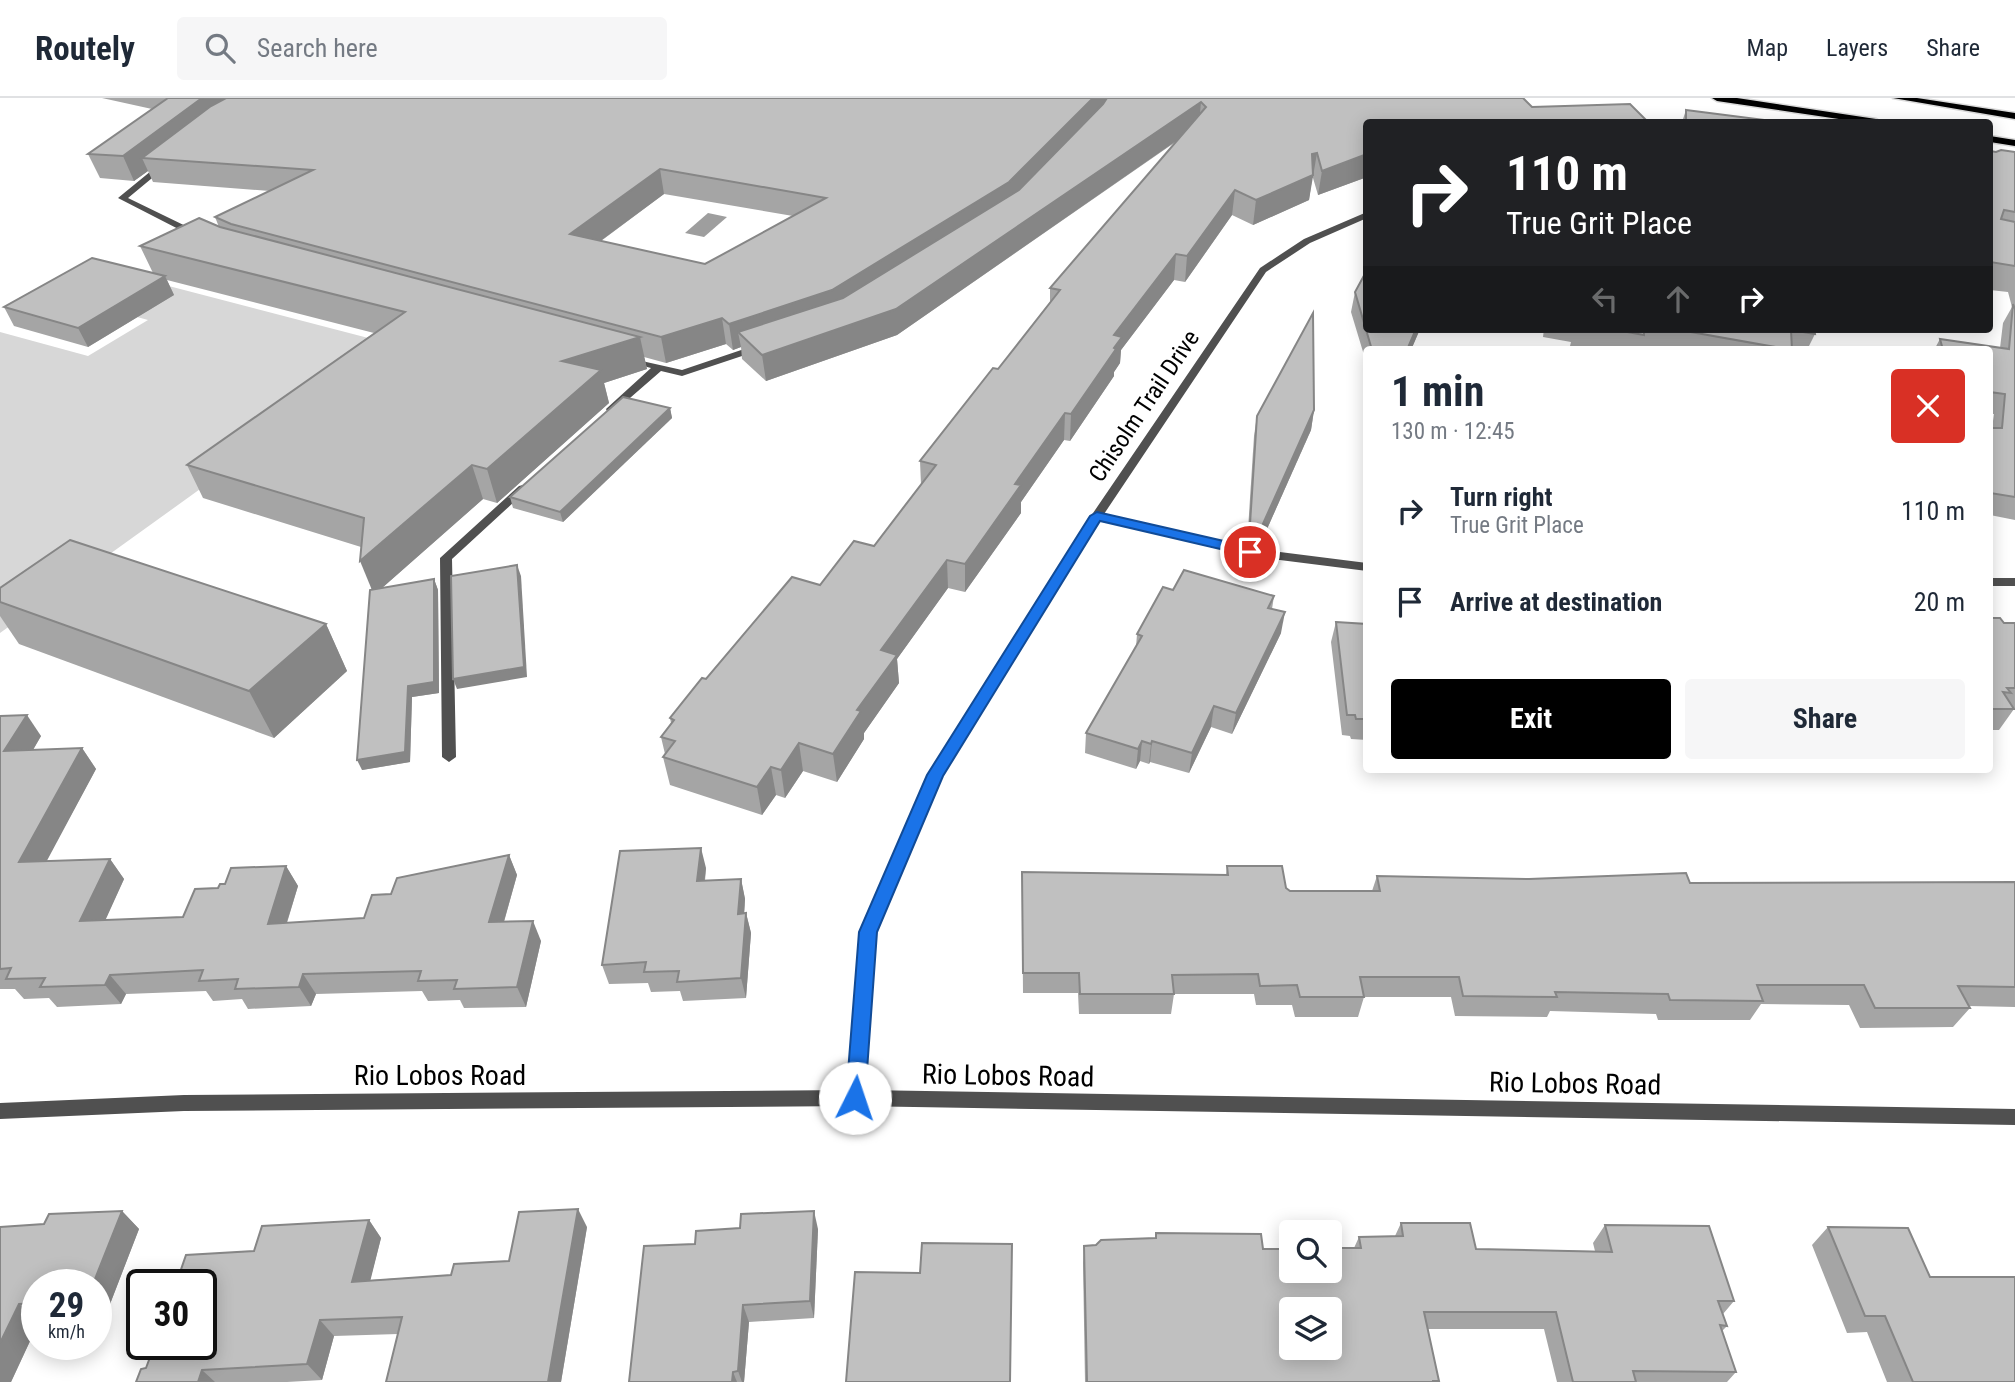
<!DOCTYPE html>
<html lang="en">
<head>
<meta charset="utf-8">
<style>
	:root { --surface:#fff; --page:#f6f6f7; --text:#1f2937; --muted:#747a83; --line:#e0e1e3; --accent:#000 }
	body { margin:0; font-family:"Roboto Condensed",sans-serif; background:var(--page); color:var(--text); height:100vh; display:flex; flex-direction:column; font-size:26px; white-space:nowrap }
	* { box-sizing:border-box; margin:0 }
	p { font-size:23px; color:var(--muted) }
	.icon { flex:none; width:38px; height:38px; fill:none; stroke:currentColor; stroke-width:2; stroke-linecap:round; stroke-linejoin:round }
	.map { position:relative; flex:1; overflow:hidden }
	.panel { position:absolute; left:1363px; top:248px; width:630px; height:427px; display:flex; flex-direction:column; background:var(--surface); border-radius:7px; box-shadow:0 4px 18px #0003 }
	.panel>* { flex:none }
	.banner { position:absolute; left:1363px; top:21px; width:630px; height:214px; border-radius:7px; box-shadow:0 4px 18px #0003; background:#202124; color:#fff; overflow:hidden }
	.tools { position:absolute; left:1279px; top:1122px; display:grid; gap:14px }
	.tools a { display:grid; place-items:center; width:63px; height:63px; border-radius:7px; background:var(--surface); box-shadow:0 4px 18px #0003; font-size:35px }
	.speed { position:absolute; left:21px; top:1171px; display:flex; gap:14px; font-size:35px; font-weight:700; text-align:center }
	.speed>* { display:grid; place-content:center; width:91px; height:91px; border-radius:50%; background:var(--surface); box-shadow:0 4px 18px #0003; line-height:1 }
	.speed small { font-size:18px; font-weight:400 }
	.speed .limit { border:4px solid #111; border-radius:10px; background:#fff; color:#111 }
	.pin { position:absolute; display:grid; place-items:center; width:60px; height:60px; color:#fff; margin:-30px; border:4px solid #fff; border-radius:50%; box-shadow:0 2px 7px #0007 }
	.me { position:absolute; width:77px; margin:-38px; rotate:4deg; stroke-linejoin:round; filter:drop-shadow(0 0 5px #0008) }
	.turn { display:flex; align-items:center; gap:24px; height:147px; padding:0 28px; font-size:32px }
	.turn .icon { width:91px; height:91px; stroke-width:2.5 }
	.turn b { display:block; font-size:49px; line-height:60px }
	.lanes { display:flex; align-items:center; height:66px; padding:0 28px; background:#0003; justify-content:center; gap:35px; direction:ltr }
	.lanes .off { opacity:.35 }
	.round { display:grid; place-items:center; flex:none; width:74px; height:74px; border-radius:7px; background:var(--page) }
	.head { display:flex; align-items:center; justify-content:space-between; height:119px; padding:0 28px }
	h1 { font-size:42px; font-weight:700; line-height:52px }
	.primary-button { display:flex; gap:14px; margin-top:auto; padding:14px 28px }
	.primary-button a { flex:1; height:80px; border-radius:7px; background:var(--accent); color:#fff; font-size:28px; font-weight:700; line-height:80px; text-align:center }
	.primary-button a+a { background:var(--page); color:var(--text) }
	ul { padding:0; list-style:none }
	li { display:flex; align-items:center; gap:21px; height:91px; padding:0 28px }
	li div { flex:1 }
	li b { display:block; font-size:26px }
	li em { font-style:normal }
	header { display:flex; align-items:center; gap:42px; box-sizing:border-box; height:98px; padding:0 35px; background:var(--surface); border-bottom:2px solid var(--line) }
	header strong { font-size:33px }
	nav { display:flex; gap:38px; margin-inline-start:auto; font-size:24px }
	.search { width:490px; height:63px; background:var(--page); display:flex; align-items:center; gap:18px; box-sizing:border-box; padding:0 24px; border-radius:7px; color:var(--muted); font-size:26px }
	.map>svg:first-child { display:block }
</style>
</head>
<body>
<header>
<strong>Routely</strong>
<div class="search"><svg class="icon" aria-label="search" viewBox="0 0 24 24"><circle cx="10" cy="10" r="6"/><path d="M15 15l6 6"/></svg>Search here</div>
<nav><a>Map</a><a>Layers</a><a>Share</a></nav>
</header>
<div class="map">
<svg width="2015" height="1284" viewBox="0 0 2015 1284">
	<rect width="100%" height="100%" fill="#fff"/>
	<!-- green -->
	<polygon fill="#d7d7d7" points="115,174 399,248 0,535 0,234 88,258 148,222 68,200"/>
	<!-- water -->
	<polygon fill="#9e9e9e" points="708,115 727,119 704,139 685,135"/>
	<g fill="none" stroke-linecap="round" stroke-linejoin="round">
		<!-- primary casing -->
		<g stroke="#dbdbdb" stroke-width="3">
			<g id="primary">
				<polygon points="1712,0 1737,0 1876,21 1881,24 1859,24 1717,3"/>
				<polygon points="1893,0 1917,0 2015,15 2015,21"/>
				<polygon points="1990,38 2015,42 2015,48 1990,44"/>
			</g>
		</g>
		<!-- lane -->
		<g fill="#505050" fill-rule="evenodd">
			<polygon points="162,64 169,66 128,100 198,134 198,138 192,138 118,100"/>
			<polygon points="759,246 764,249 763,251 682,278 661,273 615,313 607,313 606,311 651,270 624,263 624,259 682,272"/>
			<polygon points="523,387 529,390 527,392 452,461 456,659 449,664 442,659 440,460 519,388"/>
		</g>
		<!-- street -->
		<g fill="#505050" fill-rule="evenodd">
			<polygon points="1367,114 1367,120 1310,145 1266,174 1104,416 1249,450 1367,465 1367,473 1249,458 1100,422 943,678 876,834 864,992 2015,1011 2015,1027 855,1008 184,1013 0,1021 0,1005 184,997 847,992 860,834 931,673 1091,418 1260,170 1304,141"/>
			<rect x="1990" y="480" width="25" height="8"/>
		</g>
		<!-- primary -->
		<use href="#primary" fill="#000" fill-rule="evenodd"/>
	</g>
	<!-- wall -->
	<g fill="#a5a5a5" fill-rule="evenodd">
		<path d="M102,0h1421l-156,24v55l-49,18 -5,-17h-1l-3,22 -56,25 -21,-10 -47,67 -11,-2 -53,70 -1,13 -6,9v4l-44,65 -6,-1 -43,62v11l-56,79 -17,-4 -51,71 2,24 -35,50v6l-27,43 -34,-11 -18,27 -9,-3 -14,20 -92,-30 -7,-28 2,-3 -4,-17 10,-14 -1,-5 36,-39 114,-94 54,-39 47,-61 -1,-24 78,-92 52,-67v-14l127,-147 -280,194 -131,46 -24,-22 -1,-12 -8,3 -7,-6 -60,19 -22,-6 3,12 -43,14 5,20 -112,100 -14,-4 -101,89 52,-9 4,11 1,103 -27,4 -2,65 -48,8 10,-180 -11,-43 -158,-49 -16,-33 187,-132 -207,-53 7,15 -86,52 -74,-21 -10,-19 149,-34 -13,-27 79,-19 -4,-10 55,-26 -117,-9 -5,-11 -14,10 -34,-3 -12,-24 64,-45zM664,96l129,22 -88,48 -104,-23z"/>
		<polygon points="1686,12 1780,24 1682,24"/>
		<polygon points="1990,53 2015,54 2015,422 1990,417 1990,330 1992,330 1994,316 1990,316 1990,252 1934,252 1940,241 2000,250 2003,225 2012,209 2008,194 1990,192"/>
		<polygon points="1355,194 1367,231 1420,231 1411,252 1367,252 1367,267 1351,214"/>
		<polygon points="1544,231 1814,231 1815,236 1807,252 1591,252 1570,248 1571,244 1543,239"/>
		<polygon points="670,310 672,320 563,424 513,410 510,399"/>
		<polygon points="1314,312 1311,332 1259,449 1247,447 1254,338 1257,318"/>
		<polygon points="0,490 326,526 347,573 274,640 19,546 0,518"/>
		<polygon points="1173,492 1274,498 1272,511 1281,535 1232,636 1211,629 1189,675 1150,664 1149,666 1140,663 1136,671 1085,655 1086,635 1136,549 1137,536"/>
		<polygon points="1990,520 2004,525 2015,525 2015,611 2014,611 1999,632 1990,632"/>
		<polygon points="1336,524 1367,526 1367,642 1351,641 1350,638 1342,637 1331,544"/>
		<polygon points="0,618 41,638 33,652 82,650 96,671 46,763 110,761 124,781 105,822 183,819 218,790 225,786 286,768 298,788 287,825 364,820 391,796 509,757 517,777 504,824 541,843 526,909 464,910 460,902 428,903 422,893 316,896 311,908 248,911 242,901 213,903 206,893 126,896 121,906 57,909 49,900 24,901 15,891 0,891"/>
		<polygon points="1227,768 1286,790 1290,793 1372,793 1377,778 1690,785 2015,784 2015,909 1969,908 1970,910 1953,929 1860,930 1849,907 1761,906 1750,922 1658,922 1656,916 1550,913 1547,919 1455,918 1451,899 1364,899 1358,919 1295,919 1292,907 1256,907 1254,896 1174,896 1171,916 1079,916 1078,895 1023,895 1022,774 1226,777"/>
		<polygon points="706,770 705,783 741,781 745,801 744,815 746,815 751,835 746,900 683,903 680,893 651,894 648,885 609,886 602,867"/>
		<polygon points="122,1113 139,1131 105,1219 96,1220 96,1186 37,1186 37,1228 11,1284 0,1129 44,1126"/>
		<polygon points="369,1122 381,1140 370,1182 451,1177 509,1163 587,1129 561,1284 386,1284 398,1236 334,1238 322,1282 287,1284 136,1284 146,1270 254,1153"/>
		<polygon points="1401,1125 1476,1151 1595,1153 1593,1145 1605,1127 1734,1203 1723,1216 1727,1228 1722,1233 1736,1274 1727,1284 1557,1284 1544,1231 1428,1231 1439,1283 1438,1284 1085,1284 1083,1165 1084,1148 1096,1147 1155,1140 1156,1135 1263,1151 1354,1150 1359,1139 1395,1138"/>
		<polygon points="1828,1129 1930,1179 2015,1284 1887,1284 1867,1234 1847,1235 1812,1147"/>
		<polygon points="818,1131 814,1220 749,1224 744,1284 629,1284 695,1146"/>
	</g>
	<!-- shaded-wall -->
	<g fill="#868686">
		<polygon points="202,0 258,0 142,60 148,73 134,83 123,58"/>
		<polygon points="1093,0 1107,0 1092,23 1009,109 835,218 738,234 741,249 733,252 729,226"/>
		<polygon points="1201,4 1199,27 897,237 766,283 762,257"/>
		<polygon points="1317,55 1309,102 1253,127 1256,102 1312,56"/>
		<polygon points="1367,56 1367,79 1318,97 1322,73"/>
		<polygon points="660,71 664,96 576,161 570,136"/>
		<polygon points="1235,92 1232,117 1185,184 1187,158"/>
		<polygon points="1176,156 1174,182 1121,252 1120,265 1114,274 1114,278 1070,343 1071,316 1114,237"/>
		<polygon points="165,178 174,197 88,249 78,230"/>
		<polygon points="722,220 726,246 666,265 661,239"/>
		<polygon points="1416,231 1420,231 1411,252 1407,252"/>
		<polygon points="640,239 647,271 604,285 609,305 497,405 487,371 562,263"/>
		<polygon points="670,310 672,320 563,424 560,414"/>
		<polygon points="1314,312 1311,332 1259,449 1262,428"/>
		<polygon points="1065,315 1064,342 1021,404 1021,415 965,494 965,466 1015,386"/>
		<polygon points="472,367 483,401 374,497 360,463"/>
		<polygon points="947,462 948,490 897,561 899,585 864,635 864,641 837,684 833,656 857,612 881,552"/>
		<polygon points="517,467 521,478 527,579 457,591 453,581"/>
		<polygon points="434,481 438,492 439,595 412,599 410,664 362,672 357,662 408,588"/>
		<polygon points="1285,514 1281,535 1232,636 1236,615"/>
		<polygon points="326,526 347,573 274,640 249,593"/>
		<polygon points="1214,608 1211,629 1189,675 1192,655"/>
		<polygon points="27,617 41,638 20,674 4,653"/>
		<polygon points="1142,643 1140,663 1136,671 1138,651"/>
		<polygon points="1152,643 1150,664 1149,666 1151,646"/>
		<polygon points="799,645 803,673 785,700 781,672"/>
		<polygon points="82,650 96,671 35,785 19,764"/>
		<polygon points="771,669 776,697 762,717 757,689"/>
		<polygon points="701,750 706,770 702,804 697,783"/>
		<polygon points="509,757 517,777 498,844 489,824"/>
		<polygon points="110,761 124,781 96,843 80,823"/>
		<polygon points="286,768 298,788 280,846 268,826"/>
		<polygon points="741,781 745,801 743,836 738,816"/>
		<polygon points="746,815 751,835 746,900 741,880"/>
		<polygon points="533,823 541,843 526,909 517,889"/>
		<polygon points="303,876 316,896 311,908 299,889"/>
		<polygon points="110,877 126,896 121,906 105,887"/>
		<polygon points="578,1111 587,1129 561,1284 548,1284"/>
		<polygon points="122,1113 139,1131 105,1219 96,1211 96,1186 93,1186"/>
		<polygon points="814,1113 818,1131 814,1220 810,1203"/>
		<polygon points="369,1122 381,1140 366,1200 352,1184"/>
		<polygon points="19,1206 37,1221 37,1228 11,1284 0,1284 0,1245"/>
		<polygon points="743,1207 749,1224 744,1284 742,1284 738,1273"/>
		<polygon points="320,1222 334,1238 322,1282 307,1266"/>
		<polygon points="202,1272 215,1284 198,1284"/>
		<polygon points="733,1274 737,1284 732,1284"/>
	</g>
	<!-- building -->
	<g fill="#c0c0c0" stroke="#868686" stroke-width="2" fill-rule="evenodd">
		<polygon points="168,0 202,0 123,58 88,56"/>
		<path d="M226,0h867l-84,84 -177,108 -103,34 -7,-6 -61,19 -430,-113 -16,-7 98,-47 -171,-12 69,-52zM660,71l166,29 -121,66 -135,-30z"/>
		<polygon points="1107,0 1523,0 1532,9 1630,6 1648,24 1367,24 1367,56 1322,73 1317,55 1312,56 1313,77 1256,102 1235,92 1187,158 1176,156 1114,237 1122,239 1114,250 1116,251 1071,316 1065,315 1015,386 1021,387 965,466 947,462 881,552 897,557 857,612 861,613 833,656 799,645 781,672 771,669 757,689 663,659 675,643 661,639 674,622 670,620 702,580 706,581 792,479 820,487 854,443 874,448 936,367 920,363 993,270 998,271 1060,192 1050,190 1206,9 1201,4 896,211 762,257 738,234 843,200 1019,92 1103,6"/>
		<polygon points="1686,12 1780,24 1686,24"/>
		<polygon points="2001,52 2015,54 2015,114 2004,112 2001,121 2015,124 2015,168 1990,164 1990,53 1996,54"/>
		<polygon points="199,120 220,129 640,239 562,263 601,272 487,371 472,367 360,463 364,420 187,367 405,214 140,148"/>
		<polygon points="92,160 165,178 78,230 4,209"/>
		<polygon points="1367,172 1367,231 1416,231 1407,252 1372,252 1355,194"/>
		<polygon points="2013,206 2015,211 2015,399 1990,395 1990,330 2002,330 2005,296 1990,294 1990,252 1943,252 1940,241 2009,251"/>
		<polygon points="1313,215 1314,312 1262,428 1250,426 1257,318"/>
		<polygon points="1611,231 1644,231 1644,237"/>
		<polygon points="1674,231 1814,231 1815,236 1791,232 1792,252"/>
		<polygon points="623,299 670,310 560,414 510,399"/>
		<polygon points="70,442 326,526 249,593 0,504 0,490"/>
		<polygon points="517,467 524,569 453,581 451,478"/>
		<polygon points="1184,472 1274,498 1268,510 1285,514 1236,615 1214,608 1192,655 1152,643 1151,646 1142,643 1138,651 1086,635 1142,538 1137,536 1163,489 1173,492"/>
		<polygon points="434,481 434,584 408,588 405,654 357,662 370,492"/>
		<polygon points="1990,520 2000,520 2004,525 2015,525 2015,590 2007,590 2011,595 2003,594 2014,611 1990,611"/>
		<polygon points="1336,524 1367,526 1367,621 1356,621 1355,617 1347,617"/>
		<polygon points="27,617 4,653 82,650 19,764 110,761 80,823 183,819 195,791 218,790 220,786 225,786 231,770 286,768 268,826 364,820 372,797 391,796 397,780 509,757 489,824 533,823 517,889 454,891 457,882 418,883 421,873 303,876 299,889 235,891 238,881 199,883 203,872 110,877 105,887 40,889 45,880 6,881 11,870 0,871 0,618"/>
		<polygon points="701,750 697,783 741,781 738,816 746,815 741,880 677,884 679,873 644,874 646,864 602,867 620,753"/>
		<polygon points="1227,768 1282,768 1286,790 1290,793 1380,793 1377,778 1529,781 1686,775 1690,785 2015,784 2015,889 1958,888 1970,910 1875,910 1864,887 1757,887 1763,903 1670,902 1668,896 1555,894 1557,899 1463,898 1459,879 1360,879 1364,899 1300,899 1297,887 1260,888 1258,876 1172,877 1174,896 1080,896 1079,875 1023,875 1022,774 1228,777"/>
		<polygon points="578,1111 548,1284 386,1284 402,1219 320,1222 307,1266 202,1272 198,1284 136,1284 141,1271 146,1270 155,1246 201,1246 201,1186 176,1186 186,1157 254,1153 262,1128 369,1122 352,1184 451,1177 454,1166 509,1163 519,1114"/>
		<polygon points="122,1113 93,1186 37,1186 37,1205 19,1206 0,1245 0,1129 44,1126 49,1116"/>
		<polygon points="814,1113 810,1203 743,1207 738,1273 733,1274 732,1284 629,1284 644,1148 695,1146 696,1133 740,1130 741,1116"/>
		<path d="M1401,1125h69l6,26 136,3 -7,-27 104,1 25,75h-16l9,25 -7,-1 16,47 -103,-1 3,11h-63l-17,-70h-132l15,69h-6v1h-346l-3,-136 12,-1 5,-5 55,-2v-5l105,1 2,15h29v21h38v-22h31l-2,-11 44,-1zM1292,1211h38v39h-38z"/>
		<polygon points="1828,1129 1908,1130 1930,1179 2015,1179 2015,1284 1913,1284 1885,1218 1865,1218"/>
		<polygon points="922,1145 1012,1146 1010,1284 846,1284 855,1174 920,1175"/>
	</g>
	<!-- route -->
	<polygon fill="#1a73e8" stroke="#114b97" stroke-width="2" points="1097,414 1250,449 1256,454 1250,458 1100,423 943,678 877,834 865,1000 862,1007 855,1009 848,1007 846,1000 859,834 927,677 1090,418"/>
	<g text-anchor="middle" stroke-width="6" stroke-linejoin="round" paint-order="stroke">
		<!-- street labels -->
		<g font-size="24" fill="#000" stroke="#fff">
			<text transform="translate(1144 308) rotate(-56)" y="8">Chisolm Trail Drive</text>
		</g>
		<!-- near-street labels -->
		<g font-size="28" fill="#000" stroke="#fff">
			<text x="440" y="987">Rio Lobos Road</text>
			<text transform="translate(1008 977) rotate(1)" y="10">Rio Lobos Road</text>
			<text transform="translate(1575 985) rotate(1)" y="10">Rio Lobos Road</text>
		</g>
	</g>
</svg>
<div class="tools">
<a><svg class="icon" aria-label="search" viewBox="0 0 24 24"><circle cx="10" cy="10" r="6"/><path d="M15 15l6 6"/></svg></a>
<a><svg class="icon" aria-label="layers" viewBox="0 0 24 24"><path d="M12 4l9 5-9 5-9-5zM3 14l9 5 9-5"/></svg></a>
</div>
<div class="speed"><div>29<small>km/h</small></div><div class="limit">30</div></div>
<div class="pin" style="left:1250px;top:454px;background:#d93025"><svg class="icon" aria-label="arrive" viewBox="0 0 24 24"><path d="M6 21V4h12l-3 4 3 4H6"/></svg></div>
<svg class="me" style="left:855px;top:1000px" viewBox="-20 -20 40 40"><circle r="19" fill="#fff"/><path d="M0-13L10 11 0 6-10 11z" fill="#1a73e8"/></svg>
<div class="banner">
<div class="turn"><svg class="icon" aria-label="right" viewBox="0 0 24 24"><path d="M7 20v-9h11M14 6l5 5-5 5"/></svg><div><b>110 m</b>True Grit Place</div></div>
<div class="lanes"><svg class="icon off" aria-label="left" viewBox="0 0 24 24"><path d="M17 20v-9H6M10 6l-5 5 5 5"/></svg><svg class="icon off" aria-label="ahead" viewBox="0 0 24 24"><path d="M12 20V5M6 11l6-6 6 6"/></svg><svg class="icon" aria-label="right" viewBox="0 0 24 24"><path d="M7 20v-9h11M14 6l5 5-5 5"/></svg></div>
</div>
<section class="panel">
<div class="head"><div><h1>1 min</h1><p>130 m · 12:45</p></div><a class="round" style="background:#d93025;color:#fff"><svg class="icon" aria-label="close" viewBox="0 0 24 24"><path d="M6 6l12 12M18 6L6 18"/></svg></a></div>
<ul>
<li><svg class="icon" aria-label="right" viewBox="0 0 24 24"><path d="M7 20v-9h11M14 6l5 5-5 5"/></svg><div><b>Turn right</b><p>True Grit Place</p></div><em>110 m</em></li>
<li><svg class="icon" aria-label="arrive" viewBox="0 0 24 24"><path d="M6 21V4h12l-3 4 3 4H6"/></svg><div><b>Arrive at destination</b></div><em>20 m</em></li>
</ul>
<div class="primary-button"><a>Exit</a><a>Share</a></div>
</section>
</div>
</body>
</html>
